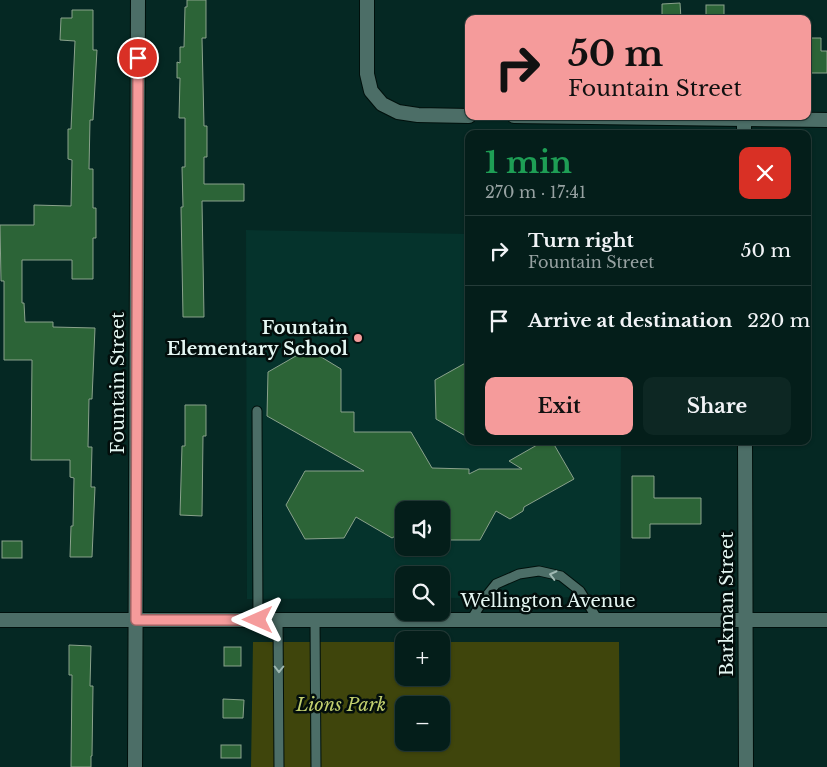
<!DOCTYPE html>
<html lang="en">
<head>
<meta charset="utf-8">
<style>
	:root { --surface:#041e1a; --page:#0d2723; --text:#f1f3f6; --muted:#97a2a2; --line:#253c39; --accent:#f59b9b }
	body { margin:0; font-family:"Libre Baskerville",serif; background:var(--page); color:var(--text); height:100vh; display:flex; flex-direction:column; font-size:19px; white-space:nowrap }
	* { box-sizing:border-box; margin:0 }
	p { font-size:16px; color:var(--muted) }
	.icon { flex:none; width:28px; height:28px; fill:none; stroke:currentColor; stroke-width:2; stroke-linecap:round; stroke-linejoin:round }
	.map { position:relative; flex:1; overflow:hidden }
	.panel { position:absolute; left:465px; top:130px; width:346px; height:315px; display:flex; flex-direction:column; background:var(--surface); border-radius:10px; box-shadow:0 1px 4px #0004,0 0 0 1px var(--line) }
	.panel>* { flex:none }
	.banner { position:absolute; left:465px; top:15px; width:346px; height:105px; border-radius:10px; box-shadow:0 1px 4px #0004,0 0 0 1px var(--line); background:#f59b9b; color:#111; overflow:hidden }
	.fabs { position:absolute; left:395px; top:501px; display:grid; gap:10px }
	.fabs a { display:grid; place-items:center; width:55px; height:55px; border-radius:10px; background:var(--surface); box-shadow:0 1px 4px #0004,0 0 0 1px var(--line); font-size:25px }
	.pin { position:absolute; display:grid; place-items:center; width:42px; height:42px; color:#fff; margin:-21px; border:2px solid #fff; border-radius:50%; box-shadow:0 1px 5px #0007 }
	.me { position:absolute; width:55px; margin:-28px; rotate:270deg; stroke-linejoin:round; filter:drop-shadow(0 0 4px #0008) }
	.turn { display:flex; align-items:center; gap:18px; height:105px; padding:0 20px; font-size:22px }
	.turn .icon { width:65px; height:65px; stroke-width:2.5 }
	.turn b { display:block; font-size:35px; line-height:42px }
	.round { display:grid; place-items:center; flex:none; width:52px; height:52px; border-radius:10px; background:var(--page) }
	.head { display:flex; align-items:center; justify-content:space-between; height:85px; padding:0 20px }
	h1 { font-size:30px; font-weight:700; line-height:38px; color:#1e9e55 }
	.primary-button { display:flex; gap:10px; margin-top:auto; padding:10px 20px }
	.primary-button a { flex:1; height:58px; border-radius:10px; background:var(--accent); color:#111; font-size:20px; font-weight:700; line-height:58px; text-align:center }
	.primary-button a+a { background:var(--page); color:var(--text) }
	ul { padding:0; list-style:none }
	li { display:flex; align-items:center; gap:15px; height:70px; padding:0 20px; border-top:1px solid var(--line) }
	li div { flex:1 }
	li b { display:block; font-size:19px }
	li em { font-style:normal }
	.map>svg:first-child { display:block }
</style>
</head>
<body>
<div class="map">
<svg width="827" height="767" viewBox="0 0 827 767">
	<rect width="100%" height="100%" fill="#052823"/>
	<!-- built -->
	<path fill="#05332c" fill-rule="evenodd" d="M246,230l223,4v207h152l-1,156 -179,1v-23h-37v23l-157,1zM404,510h37v38h-37z"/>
	<!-- green -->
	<path fill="#3f450c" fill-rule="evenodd" d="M253,642h151v36h37v-36h178l1,125h-369zM404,705h37v37h-37z"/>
	<!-- building -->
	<g fill="#2c6437" stroke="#8aa28c">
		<polygon points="187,0 206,0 206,38 202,38 204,126 207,126 207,157 204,157 204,184 244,184 244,201 202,201 204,317 183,317 181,207 183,207 182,167 185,167 185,118 179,118 180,78 177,78 177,62 180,63 180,47 184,47 185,7 187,7"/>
		<polygon points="680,3 681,19 662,19 662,4"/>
		<rect x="706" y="5" width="18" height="14"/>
		<polygon points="72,10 93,10 93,50 97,50 93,120 90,120 89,169 93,169 93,208 96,208 96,238 93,238 93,279 72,279 72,260 22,260 22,303 24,303 25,322 53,322 53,327 95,328 92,399 89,399 88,447 92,447 91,487 95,487 92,557 70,557 71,526 73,526 74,478 70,477 70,460 31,460 32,360 4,360 4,281 1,281 0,225 34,225 34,205 71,206 72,160 68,159 68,129 71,129 75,41 60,40 61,18 72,18"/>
		<polygon points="808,38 821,38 821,51 827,51 827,73 808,73"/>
		<polygon points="308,349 341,369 341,412 354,412 354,432 411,432 432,468 469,469 469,474 479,469 522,469 509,461 544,441 552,441 574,479 524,507 523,511 510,519 496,511 480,540 441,540 441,510 404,510 404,531 392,538 356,517 344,538 305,539 286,505 305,471 364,471 267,416 268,372"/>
		<polygon points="469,361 469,438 436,419 435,380"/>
		<polygon points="185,405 206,405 206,436 203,436 202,516 180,515 182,446 185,446"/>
		<polygon points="632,476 654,476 654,498 701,498 701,524 650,524 650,538 632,538"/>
		<rect x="2" y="541" width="20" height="17"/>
		<polygon points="69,645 91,646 90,686 93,686 92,756 91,756 91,767 71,767 72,675 69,675"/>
		<rect x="224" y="647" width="17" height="19"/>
		<polygon points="223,699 244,700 243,718 223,718"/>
		<rect x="221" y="745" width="20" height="13"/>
	</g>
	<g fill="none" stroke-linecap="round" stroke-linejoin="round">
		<!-- service casing -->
		<g stroke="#00100c" stroke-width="11">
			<g id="service">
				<polyline points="257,411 258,620"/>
				<polyline points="278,620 279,767"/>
				<polyline points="315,620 316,767"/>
				<polyline points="471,620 484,599 496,584 519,574 539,571 561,576 580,591 598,620"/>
			</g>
		</g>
		<!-- minor casing -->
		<g stroke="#00100c" stroke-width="16">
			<g id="minor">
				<polyline points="367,0 367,74 371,91 382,104 398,112 418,115 469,116"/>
				<polyline points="514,116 827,120"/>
				<polyline points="744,119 744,134"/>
				<polyline points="745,441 746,767"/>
				<polyline points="0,620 827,620"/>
				<polyline points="135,767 138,0"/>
			</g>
		</g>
		<!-- service -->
		<use href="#service" stroke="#4c6e67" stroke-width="9"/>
		<!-- minor -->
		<use href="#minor" stroke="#4c6e67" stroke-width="14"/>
	</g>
	<!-- one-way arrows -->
	<defs><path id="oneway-chevron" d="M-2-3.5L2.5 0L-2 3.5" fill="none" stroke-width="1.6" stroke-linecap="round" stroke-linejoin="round" transform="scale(1.25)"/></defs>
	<g stroke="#a0b9b3">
		<use href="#oneway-chevron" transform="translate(553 575) rotate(-166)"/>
		<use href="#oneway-chevron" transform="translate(279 669) rotate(90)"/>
	</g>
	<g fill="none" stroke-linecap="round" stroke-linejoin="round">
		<!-- route casing -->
		<g stroke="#9f6565" stroke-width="12">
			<polyline id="route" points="138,58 136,620 258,620"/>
		</g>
		<!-- route -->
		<use href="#route" stroke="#f59b9b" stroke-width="9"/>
	</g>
	<!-- markers -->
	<circle fill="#f59b9b" stroke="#030e0c" stroke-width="2" cx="358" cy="338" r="5"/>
	<g text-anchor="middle" stroke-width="5" stroke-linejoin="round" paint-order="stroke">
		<!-- poi labels -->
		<g font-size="18" font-weight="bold" fill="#e4f6f2" stroke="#030e0c" text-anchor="end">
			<text x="348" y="334">Fountain<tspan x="348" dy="21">Elementary School</tspan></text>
		</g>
		<!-- street labels -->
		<g font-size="18" fill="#e4f6f2" stroke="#030e0c">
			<text transform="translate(118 383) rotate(-90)" y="6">Fountain Street</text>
			<text x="548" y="607">Wellington Avenue</text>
			<text transform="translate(727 604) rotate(-90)" y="6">Barkman Street</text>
		</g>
		<!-- park labels -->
		<g font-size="18" font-style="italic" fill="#c1cf6e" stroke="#030e0c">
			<text x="341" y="711">Lions Park</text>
		</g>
	</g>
</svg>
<div class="fabs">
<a><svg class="icon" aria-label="sound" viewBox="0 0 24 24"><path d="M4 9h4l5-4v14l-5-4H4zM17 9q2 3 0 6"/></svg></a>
<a><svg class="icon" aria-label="search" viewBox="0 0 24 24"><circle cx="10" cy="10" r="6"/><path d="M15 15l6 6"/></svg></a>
<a>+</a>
<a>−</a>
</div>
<div class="pin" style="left:138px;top:58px;background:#d93025"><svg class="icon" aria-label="arrive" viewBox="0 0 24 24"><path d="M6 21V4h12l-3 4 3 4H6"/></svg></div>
<svg class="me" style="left:258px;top:620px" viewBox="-20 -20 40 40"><path d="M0-17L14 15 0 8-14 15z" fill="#f59b9b" stroke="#fff" stroke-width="4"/></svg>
<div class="banner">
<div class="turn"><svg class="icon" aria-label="right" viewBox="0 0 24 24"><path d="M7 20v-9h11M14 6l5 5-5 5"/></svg><div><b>50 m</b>Fountain Street</div></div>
</div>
<section class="panel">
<div class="head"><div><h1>1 min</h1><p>270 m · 17:41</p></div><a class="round" style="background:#d93025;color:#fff"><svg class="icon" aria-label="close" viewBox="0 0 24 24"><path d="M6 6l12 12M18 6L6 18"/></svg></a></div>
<ul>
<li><svg class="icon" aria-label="right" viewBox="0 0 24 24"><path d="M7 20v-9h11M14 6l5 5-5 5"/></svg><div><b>Turn right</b><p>Fountain Street</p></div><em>50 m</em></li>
<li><svg class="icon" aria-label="arrive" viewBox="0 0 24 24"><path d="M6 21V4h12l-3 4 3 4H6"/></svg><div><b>Arrive at destination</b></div><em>220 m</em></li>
</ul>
<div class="primary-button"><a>Exit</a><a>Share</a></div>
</section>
</div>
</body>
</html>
